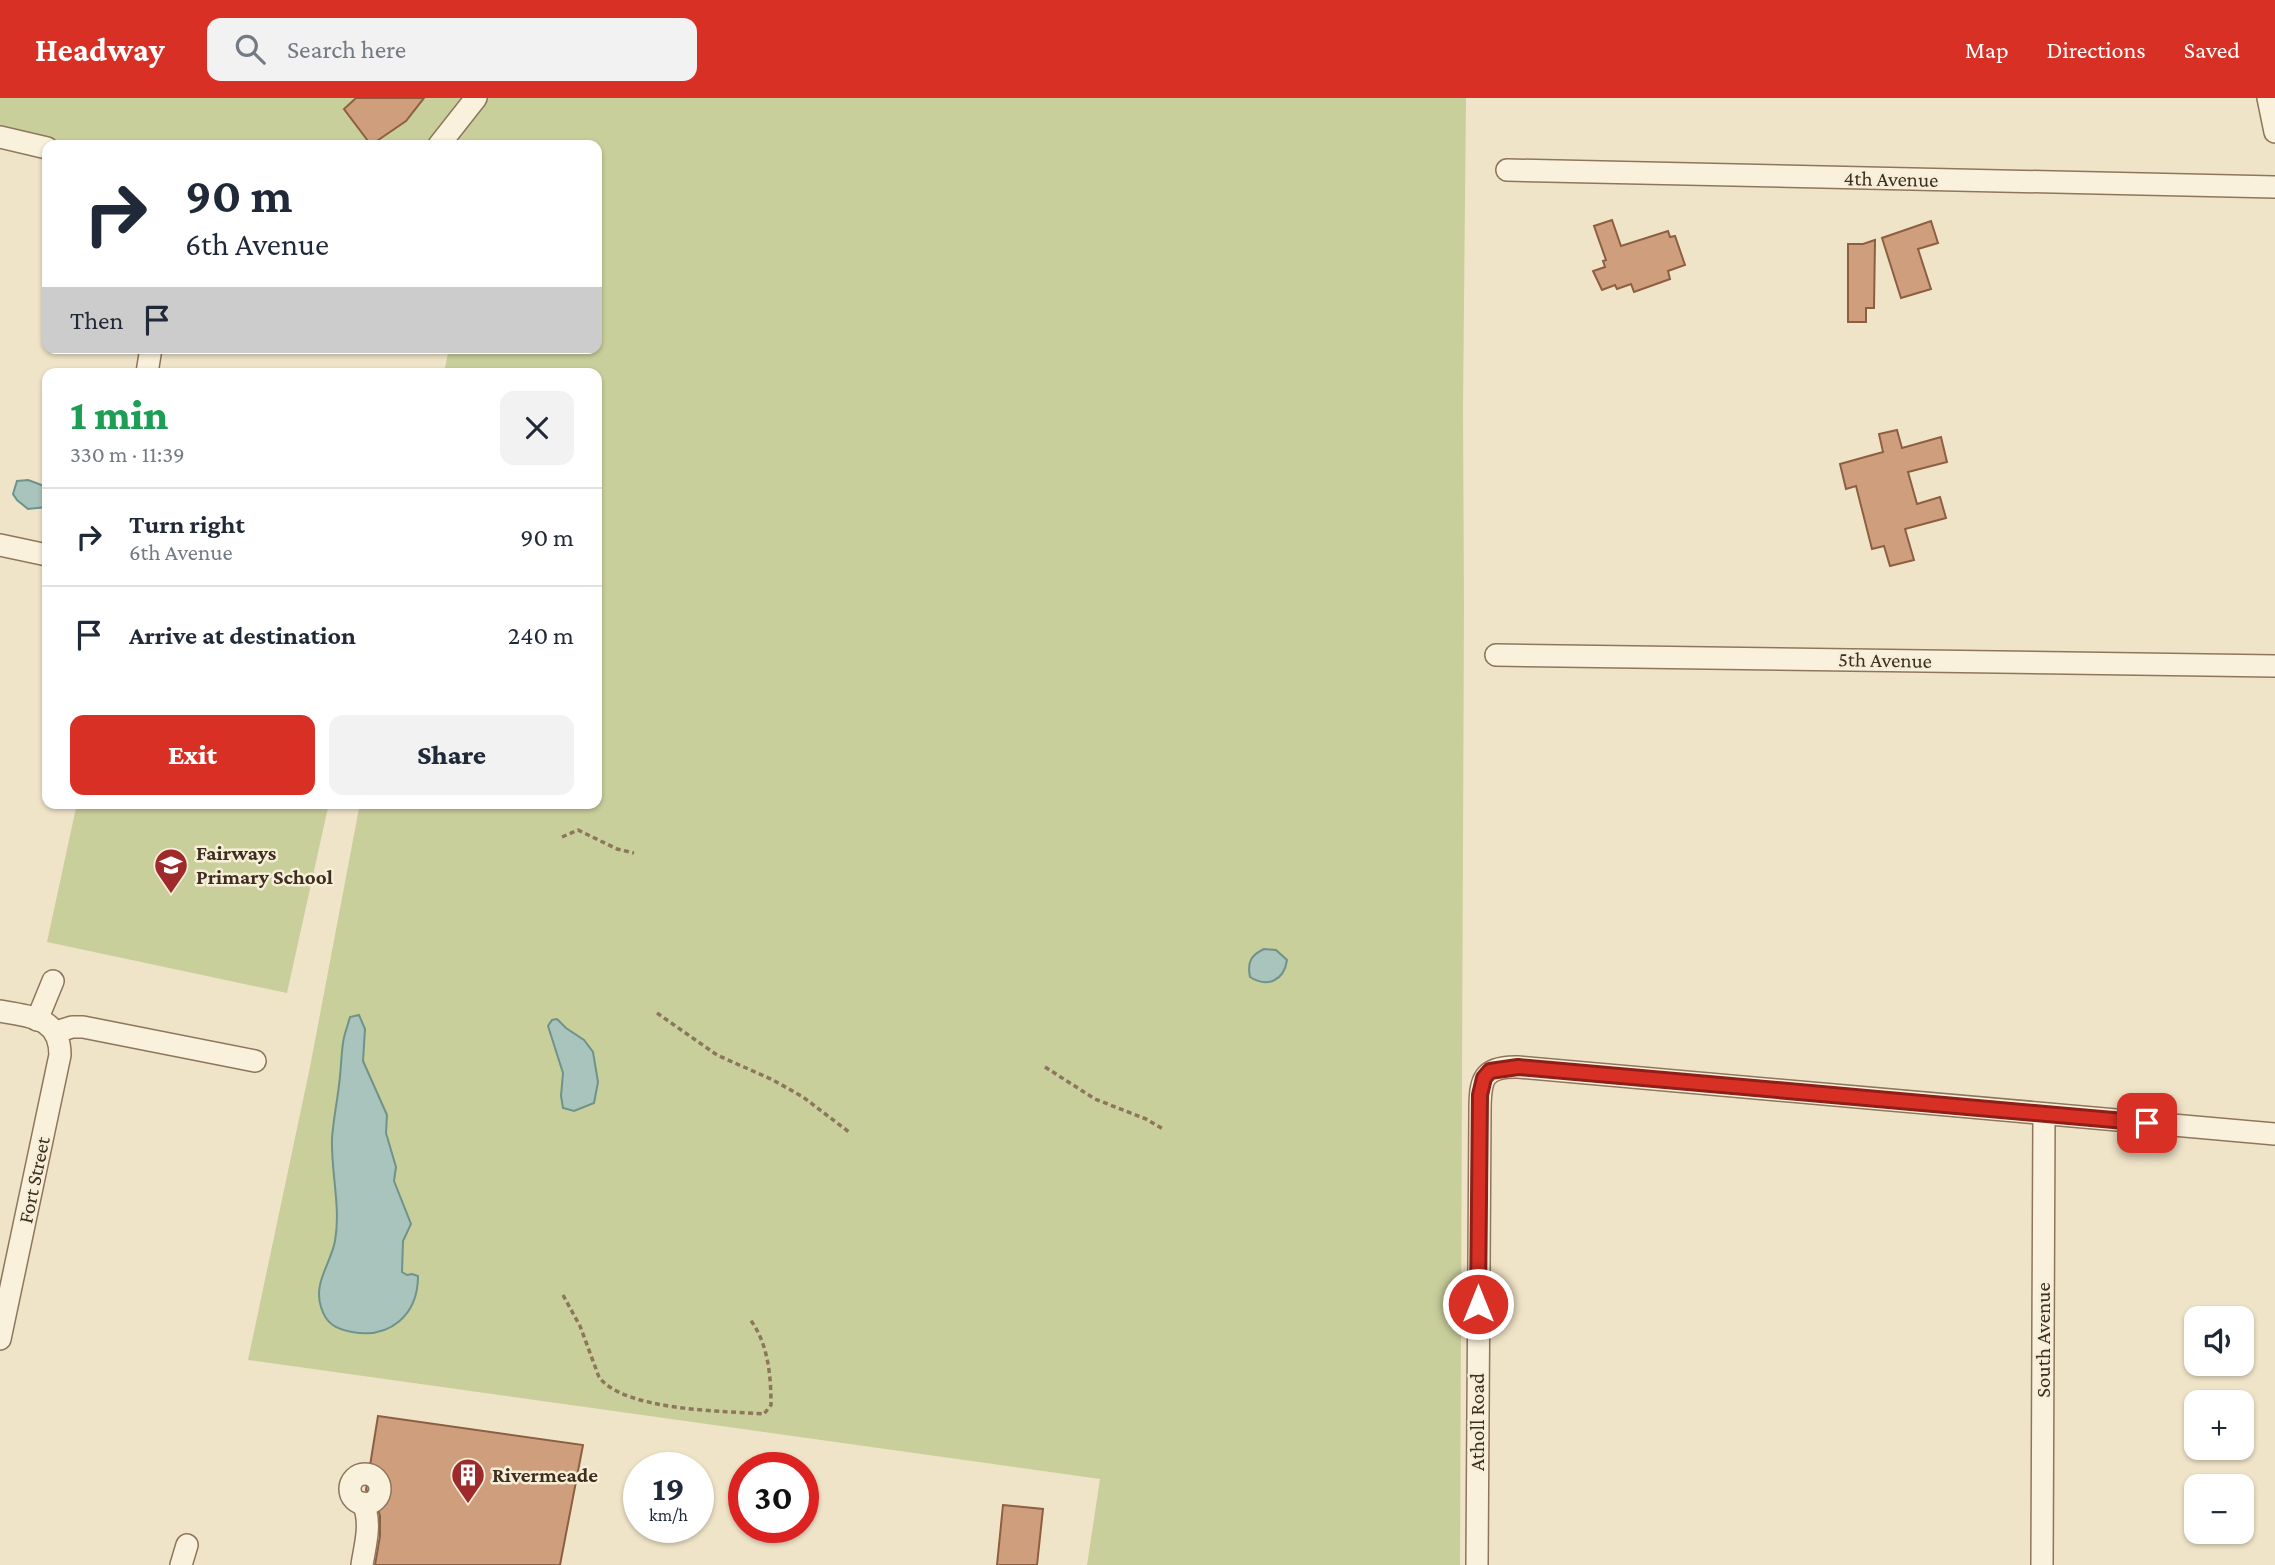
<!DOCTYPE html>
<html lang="en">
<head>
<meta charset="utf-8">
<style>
	:root { --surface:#fff; --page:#f2f2f3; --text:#1f2937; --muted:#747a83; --line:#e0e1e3; --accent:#d93025 }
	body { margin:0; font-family:"Crimson Pro",serif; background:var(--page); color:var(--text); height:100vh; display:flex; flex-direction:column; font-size:26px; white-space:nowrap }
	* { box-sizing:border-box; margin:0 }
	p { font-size:23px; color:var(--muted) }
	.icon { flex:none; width:38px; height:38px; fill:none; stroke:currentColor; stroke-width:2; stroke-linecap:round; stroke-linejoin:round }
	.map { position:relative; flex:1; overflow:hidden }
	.side { position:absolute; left:42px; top:270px; width:560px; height:441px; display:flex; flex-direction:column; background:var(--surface); border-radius:14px; box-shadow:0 2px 5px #0004 }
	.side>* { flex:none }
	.top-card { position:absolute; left:42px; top:42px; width:560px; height:214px; border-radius:14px; box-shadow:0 2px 5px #0004; background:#fff; color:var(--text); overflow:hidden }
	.tools { position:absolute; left:2184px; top:1208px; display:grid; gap:14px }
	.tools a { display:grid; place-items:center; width:70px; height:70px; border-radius:14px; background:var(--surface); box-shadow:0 2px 5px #0004; font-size:35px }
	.speed { position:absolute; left:623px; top:1354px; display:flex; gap:14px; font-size:35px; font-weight:700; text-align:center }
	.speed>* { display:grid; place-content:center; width:91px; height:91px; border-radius:50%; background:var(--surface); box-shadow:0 2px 5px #0004; line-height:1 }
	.speed small { font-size:18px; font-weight:400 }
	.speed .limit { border:10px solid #d22; background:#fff; color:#111 }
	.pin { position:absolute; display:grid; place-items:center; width:60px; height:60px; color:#fff; margin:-30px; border-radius:14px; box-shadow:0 4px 10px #0006 }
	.me { position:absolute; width:77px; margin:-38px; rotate:0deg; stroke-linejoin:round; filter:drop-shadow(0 0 5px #0008) }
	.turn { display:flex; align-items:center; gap:24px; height:147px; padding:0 28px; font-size:32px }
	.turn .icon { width:91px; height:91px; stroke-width:2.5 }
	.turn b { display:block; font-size:49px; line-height:60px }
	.then { display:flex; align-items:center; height:66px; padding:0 28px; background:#0003; gap:14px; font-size:26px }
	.round { display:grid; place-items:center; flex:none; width:74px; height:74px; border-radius:14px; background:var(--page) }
	.headline { display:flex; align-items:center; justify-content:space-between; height:119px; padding:0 28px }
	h1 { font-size:42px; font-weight:800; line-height:52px; color:#1e9e55 }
	.primary-button { display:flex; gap:14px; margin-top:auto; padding:14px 28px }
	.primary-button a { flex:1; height:80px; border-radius:14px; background:var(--accent); color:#fff; font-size:28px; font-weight:800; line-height:80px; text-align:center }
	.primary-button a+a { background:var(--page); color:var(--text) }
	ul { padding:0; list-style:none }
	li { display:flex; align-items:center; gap:21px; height:98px; padding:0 28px; border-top:2px solid var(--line) }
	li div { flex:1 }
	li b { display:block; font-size:26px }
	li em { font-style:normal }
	header { display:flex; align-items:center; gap:42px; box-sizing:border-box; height:98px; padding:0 35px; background:var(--accent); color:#fff }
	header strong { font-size:33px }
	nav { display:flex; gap:38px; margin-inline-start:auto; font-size:24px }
	.search { width:490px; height:63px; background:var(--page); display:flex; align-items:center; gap:18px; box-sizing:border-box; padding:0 24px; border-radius:14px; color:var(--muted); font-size:26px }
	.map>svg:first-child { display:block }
</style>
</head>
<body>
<header>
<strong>Headway</strong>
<div class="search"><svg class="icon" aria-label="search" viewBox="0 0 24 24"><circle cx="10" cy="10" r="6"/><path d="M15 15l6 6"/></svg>Search here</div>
<nav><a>Map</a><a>Directions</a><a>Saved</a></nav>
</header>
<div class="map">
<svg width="2275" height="1467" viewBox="0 0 2275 1467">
	<rect width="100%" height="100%" fill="#f0e4c8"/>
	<!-- green -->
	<g fill="#c9cf9b">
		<polygon points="0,0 1466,0 1463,311 1464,509 1460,1467 1087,1467 1100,1381 248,1262 310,969 360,705 597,705 597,275 444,275 449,250 597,250 597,47 0,46"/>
		<polygon points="77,705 329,705 287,895 47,844"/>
	</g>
	<!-- water -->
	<g fill="#a9c4bc" stroke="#6f938a" stroke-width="2">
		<polygon points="28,382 47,389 47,409 28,411 17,402 13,396 17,383"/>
		<path d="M1264,851l12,1 11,10c-3,21 -20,28 -37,17 -3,-15 1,-22 14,-28z"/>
		<path d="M359,917l6,14 -2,32 24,54 -1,18 10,34 -2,14 17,43 -8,17 -1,31 5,3 5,-1 6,2c0,39 -28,63 -66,56 -16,-3 -26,-8 -31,-25 -8,-24 10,-44 14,-66 6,-34 -4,-68 -3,-102 1,-18 5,-36 7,-54 2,-14 2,-28 4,-42 1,-9 5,-18 7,-26z"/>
		<polygon points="557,921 566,930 584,942 593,954 598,984 594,1005 574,1013 563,1010 561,998 563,975 548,928 552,922"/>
	</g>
	<!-- building -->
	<g fill="#cf9f7d" stroke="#8d5f41" stroke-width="2">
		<polygon points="356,0 424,0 406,23 371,47 344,11"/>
		<polygon points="1612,122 1621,148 1668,133 1670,139 1675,138 1685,167 1668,173 1670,181 1634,194 1631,186 1617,191 1615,187 1602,192 1593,173 1605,169 1603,163 1606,162 1594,128"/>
		<polygon points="1931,123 1938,145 1918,151 1931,191 1901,200 1882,140"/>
		<polygon points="1875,142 1874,210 1866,210 1866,224 1848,224 1848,146 1863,146"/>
		<polygon points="1897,332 1902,350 1941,339 1947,364 1908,374 1917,406 1940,399 1946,420 1905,431 1914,462 1890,468 1884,448 1872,451 1856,388 1846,391 1840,366 1883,354 1879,336"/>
		<polygon points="378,1318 583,1347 560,1467 375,1467 380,1438 380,1418 375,1400 366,1392"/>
		<polygon points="1003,1407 1043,1411 1037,1467 997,1467"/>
	</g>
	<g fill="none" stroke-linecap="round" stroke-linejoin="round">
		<!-- minor casing -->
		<g stroke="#8d765c" stroke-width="24">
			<g id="minor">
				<polyline points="2268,0 2275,34"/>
				<polyline points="0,39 47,50"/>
				<polyline points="439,47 476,0"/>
				<polyline points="1507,72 2275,89"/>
				<polyline points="147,275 151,250"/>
				<polyline points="0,447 47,457"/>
				<polyline points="1496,557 2275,568"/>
				<path d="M0,913c31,6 60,6 60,44l-60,284"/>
				<polyline points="37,922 53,883"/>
				<polyline points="56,934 72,929 83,929 255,963"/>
				<circle cx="365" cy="1391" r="15"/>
				<polyline points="181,1467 187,1447"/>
				<path d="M362,1467c3,-20 10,-42 1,-62"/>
				<path d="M1477,1467l3,-453c0,-32 2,-46 38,-45l757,67"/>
				<polyline points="2042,1467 2044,1016"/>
			</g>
		</g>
		<!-- path -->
		<g stroke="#8d765c" stroke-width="3.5" stroke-dasharray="5 3.5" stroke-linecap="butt">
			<polyline points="562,739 578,732 617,751 634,755"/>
			<polyline points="657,915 717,957 773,982 803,999 849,1034"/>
			<polyline points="1045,969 1095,1001 1146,1021 1163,1031"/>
			<path d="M563,1197l17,31 19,51c25,34 126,34 165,37l7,-9c0,-30 -3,-63 -22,-87"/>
		</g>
		<!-- minor -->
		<use href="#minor" stroke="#faf1dc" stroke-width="21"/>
	</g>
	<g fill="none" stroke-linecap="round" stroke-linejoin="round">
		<!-- route casing -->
		<g stroke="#8d1f18" stroke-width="18">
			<polyline id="route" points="1478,1206 1480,997 1484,980 1490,973 1518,969 2147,1025"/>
		</g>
		<!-- route -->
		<use href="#route" stroke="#d93025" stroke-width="12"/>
	</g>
	<!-- icons -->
	<defs>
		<g id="school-pin" transform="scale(1.75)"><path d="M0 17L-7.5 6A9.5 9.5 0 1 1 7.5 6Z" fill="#9e2a2b" stroke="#f7eed8"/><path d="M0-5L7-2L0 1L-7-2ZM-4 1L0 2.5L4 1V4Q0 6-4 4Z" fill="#fff"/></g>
		<g id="building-pin" transform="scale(1.75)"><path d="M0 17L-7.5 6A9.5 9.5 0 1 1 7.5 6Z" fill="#9e2a2b" stroke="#f7eed8"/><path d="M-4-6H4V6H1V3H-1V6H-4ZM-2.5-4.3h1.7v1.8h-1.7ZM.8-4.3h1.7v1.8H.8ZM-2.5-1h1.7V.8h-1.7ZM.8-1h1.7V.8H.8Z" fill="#fff"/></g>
	</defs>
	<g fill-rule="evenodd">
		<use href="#school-pin" x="171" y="767"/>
		<use href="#building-pin" x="468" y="1377"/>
	</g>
	<g text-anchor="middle" stroke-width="5" stroke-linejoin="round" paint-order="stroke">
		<!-- street labels -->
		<g font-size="21" fill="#3d2e20" stroke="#f7eed8">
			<text transform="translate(1891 81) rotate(1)" y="7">4th Avenue</text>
			<text transform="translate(1885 562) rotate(1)" y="7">5th Avenue</text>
			<text transform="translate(34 1082) rotate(-78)" y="7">Fort Street</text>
			<text transform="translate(2043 1242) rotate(-90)" y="7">South Avenue</text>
			<text transform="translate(1477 1324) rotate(-90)" y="7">Atholl Road</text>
		</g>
		<!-- poi labels -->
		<g font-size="21" font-weight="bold" fill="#3d2e20" stroke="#f7eed8" text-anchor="start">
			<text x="196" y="762">Fairways<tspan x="196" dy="24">Primary School</tspan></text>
			<text x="492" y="1384">Rivermeade</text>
		</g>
	</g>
</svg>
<div class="tools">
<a><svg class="icon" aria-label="sound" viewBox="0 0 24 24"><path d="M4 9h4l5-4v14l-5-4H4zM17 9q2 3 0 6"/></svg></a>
<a>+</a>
<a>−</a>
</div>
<div class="speed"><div>19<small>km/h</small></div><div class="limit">30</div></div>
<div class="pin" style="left:2147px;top:1025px;background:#d93025"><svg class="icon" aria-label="arrive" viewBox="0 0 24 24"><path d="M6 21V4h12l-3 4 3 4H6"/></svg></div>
<svg class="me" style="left:1478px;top:1206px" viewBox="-20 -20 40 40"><circle r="17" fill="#d93025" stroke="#fff" stroke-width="3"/><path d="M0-11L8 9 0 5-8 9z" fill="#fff"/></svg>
<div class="top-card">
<div class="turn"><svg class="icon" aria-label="right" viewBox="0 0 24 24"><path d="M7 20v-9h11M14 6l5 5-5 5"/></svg><div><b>90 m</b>6th Avenue</div></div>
<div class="then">Then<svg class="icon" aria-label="arrive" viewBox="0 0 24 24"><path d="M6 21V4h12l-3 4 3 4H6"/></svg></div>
</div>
<section class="side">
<div class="headline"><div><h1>1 min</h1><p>330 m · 11:39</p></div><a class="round"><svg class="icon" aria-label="close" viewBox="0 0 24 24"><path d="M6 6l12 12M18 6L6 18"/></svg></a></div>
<ul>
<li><svg class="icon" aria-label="right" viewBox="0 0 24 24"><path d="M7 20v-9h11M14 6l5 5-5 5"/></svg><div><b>Turn right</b><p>6th Avenue</p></div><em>90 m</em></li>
<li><svg class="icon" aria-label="arrive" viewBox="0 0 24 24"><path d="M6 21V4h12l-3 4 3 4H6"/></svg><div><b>Arrive at destination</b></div><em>240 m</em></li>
</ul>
<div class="primary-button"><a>Exit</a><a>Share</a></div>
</section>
</div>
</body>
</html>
